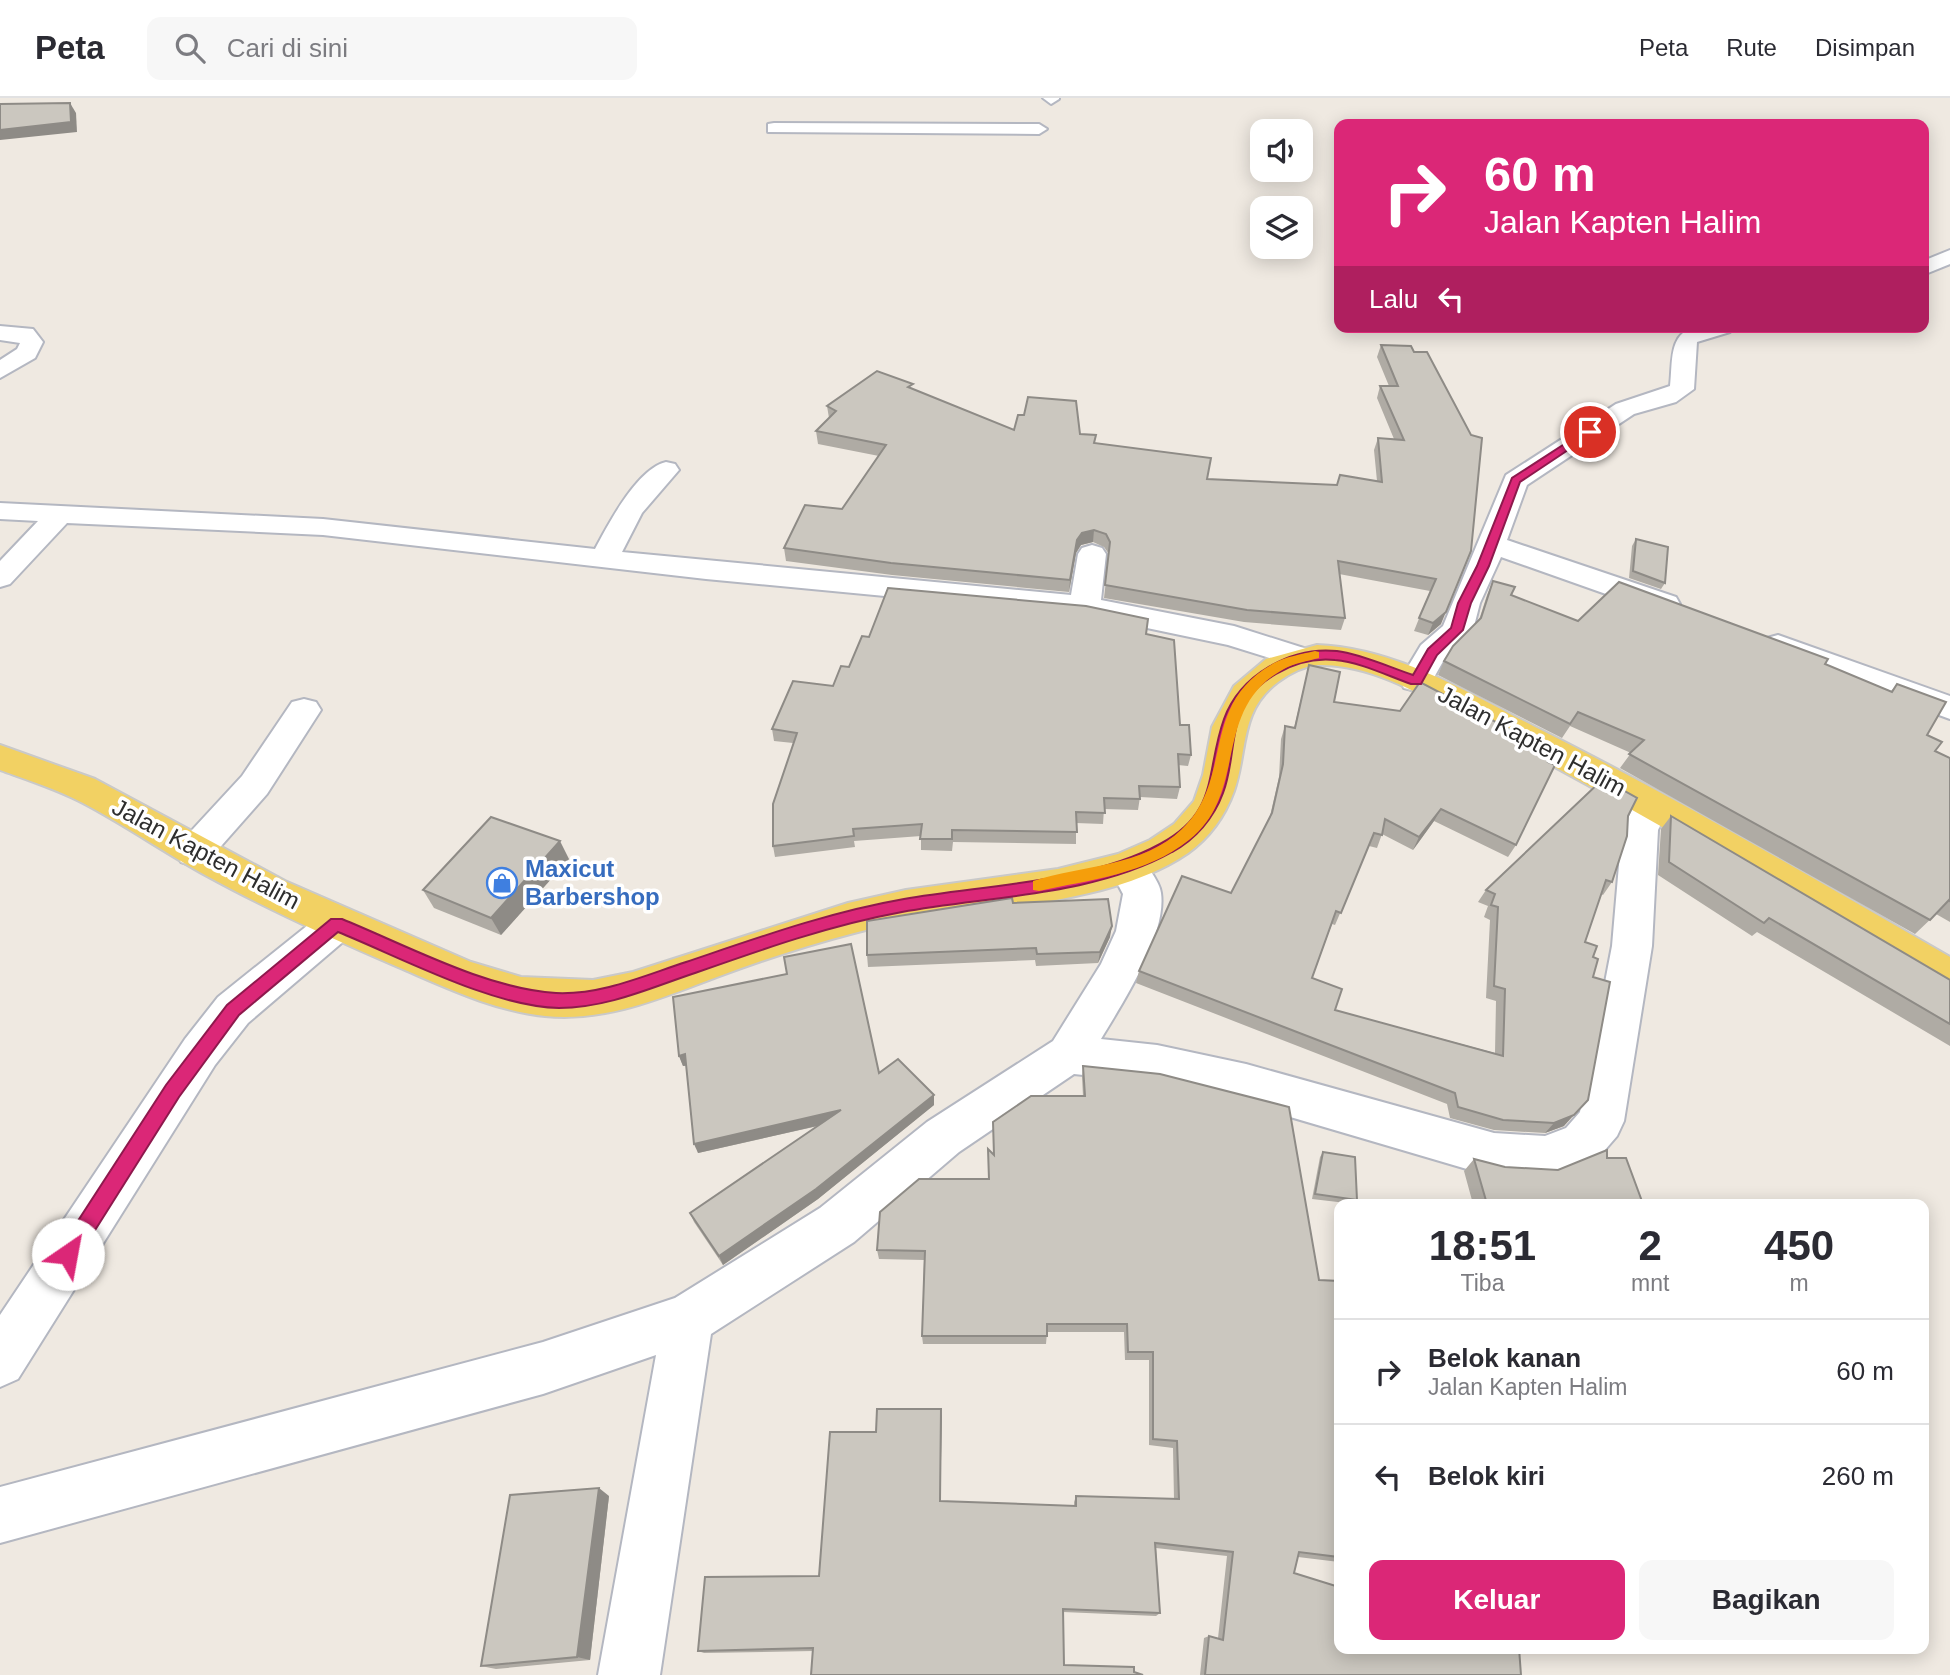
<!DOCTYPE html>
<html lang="id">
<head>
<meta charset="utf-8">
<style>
	:root { --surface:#fff; --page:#f7f7f7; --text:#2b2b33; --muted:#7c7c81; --line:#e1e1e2; --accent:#db2777 }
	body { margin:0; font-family:Helvetica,sans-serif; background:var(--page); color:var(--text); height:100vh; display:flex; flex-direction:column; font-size:26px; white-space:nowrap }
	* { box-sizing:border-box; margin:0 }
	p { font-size:23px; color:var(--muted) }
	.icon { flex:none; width:38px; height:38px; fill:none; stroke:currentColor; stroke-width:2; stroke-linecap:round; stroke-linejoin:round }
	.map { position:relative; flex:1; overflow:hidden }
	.drawer { position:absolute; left:1334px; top:1101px; width:595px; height:455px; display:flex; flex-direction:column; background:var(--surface); border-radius:14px; box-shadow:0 4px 18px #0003 }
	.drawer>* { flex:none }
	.banner { position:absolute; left:1334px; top:21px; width:595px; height:214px; border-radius:14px; box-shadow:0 4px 18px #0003; background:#db2777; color:#fff; overflow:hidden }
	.tools { position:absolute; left:1250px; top:21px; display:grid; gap:14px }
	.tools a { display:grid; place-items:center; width:63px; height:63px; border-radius:14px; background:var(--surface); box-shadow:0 4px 18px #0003; font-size:35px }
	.pin { position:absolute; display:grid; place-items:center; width:60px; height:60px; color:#fff; margin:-30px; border:4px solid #fff; border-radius:50%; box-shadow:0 2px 7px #0007 }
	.me { position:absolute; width:77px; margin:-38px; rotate:33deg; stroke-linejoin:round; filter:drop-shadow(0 0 5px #0008) }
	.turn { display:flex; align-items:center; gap:24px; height:147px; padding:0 35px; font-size:32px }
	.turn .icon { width:91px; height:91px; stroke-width:2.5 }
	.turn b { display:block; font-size:49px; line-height:60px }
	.then { display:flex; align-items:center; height:66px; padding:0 35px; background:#0003; gap:14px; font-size:26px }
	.eta { display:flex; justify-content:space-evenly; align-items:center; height:119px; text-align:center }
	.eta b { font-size:42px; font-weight:700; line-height:49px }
	.primary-button { display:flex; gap:14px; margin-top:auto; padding:14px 35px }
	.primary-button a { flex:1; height:80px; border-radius:14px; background:var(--accent); color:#fff; font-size:28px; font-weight:700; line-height:80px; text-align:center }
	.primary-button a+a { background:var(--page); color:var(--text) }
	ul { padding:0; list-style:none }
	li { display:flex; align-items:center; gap:21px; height:105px; padding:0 35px; border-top:2px solid var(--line) }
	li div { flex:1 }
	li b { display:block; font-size:26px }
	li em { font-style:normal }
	header { display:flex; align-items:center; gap:42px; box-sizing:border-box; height:98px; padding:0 35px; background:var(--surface); border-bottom:2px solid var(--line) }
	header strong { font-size:33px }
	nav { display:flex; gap:38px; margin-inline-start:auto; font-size:24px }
	.search { width:490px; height:63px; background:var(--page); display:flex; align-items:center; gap:18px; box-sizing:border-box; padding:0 24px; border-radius:14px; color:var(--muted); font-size:26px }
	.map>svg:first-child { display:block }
</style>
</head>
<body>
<header>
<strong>Peta</strong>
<div class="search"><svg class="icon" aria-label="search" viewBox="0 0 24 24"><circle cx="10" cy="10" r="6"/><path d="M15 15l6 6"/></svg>Cari di sini</div>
<nav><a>Peta</a><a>Rute</a><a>Disimpan</a></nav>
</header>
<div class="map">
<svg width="1950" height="1577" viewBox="0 0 1950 1577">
	<rect width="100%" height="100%" fill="#efe9e1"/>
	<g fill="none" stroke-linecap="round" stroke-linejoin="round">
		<!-- minor casing -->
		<g stroke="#b4b7c1" stroke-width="4">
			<g id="minor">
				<polygon points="1043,0 1059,0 1059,1 1051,6"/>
				<polygon points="774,25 1039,26 1047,31 1039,36 768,34 768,26"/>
				<polygon points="1950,152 1950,166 1923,177 1923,163"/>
				<polygon points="0,228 33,231 43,244 35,260 0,280 0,262 17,251 20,245 0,242"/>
				<path d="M1695,229h38l-3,5 -33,10 -3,47 -18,13 -42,12 -107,71 -20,55 169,57 4,7 -4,7 -11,2 -11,-2 -153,-54 -21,46 -7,27 -28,28 -17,30 -12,3 -12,-3 -4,-8 21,-35 22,-19 63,-151 110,-71 54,-18c3,-24 -2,-52 25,-59z"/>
				<path d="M666,364l9,2 4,6 -37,43 -20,39 449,43 7,-41 4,-6 10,-3 10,3 4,6 -5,46 133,26 76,24 5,7 -5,7 -11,3 -71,-22 -143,-30 -379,-36 -383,-44 -256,-12 -57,61 -10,3v-26l38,-40 -38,-2v-16l323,16 272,30c14,-26 42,-80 71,-87z"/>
				<polygon points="1778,537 1950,598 1950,621 1767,554 1762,547 1767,540"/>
				<polygon points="304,601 316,604 321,612 267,696 207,764 194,768 181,764 175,754 181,744 242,678 292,604"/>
				<path d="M1652,694l13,4 5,9 -12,25 -6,116 -28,175 -7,15 -19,22 -52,22 -52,-3 -248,-73 -89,-21 -83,-9 -115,78 -105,90 -143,92 -51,341h-62l58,-320 -113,39 -543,149v-56l543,-145 132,-44 145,-90 107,-86 126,-81 48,-77 15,-33 7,-37 -15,-28 6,-10c17,-6 25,-3 35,13 5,7 11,16 12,24 6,42 -39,111 -60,146l56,6 89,19 248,69 51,3 21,-8 14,-16 32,-166 10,-116 17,-34z"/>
				<polygon points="337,810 351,815 357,826 351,837 248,925 215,967 18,1281 0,1289 0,1217 185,941 218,899 323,815"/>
			</g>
		</g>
		<!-- primary casing -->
		<g stroke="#c9c9c9" stroke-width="4">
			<path id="primary" d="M1317,547c78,3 148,46 216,81 142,71 280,152 417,231v38l-15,-5c-145,-89 -291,-177 -442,-256 -52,-27 -114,-71 -175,-69 -14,1 -28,8 -40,17 -39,29 -30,69 -44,109 -9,25 -25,47 -46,62 -84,58 -235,54 -334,80 -46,12 -92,27 -137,44 -56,21 -110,45 -172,39 -51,-5 -100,-29 -147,-49 -65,-28 -129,-57 -191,-91 -42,-23 -82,-51 -124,-73 -27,-14 -55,-23 -83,-33v-25l95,34 190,102 186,81 50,15 72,3 40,-8 215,-69 58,-13 152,-21 60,-15 32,-14 24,-16 20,-23 9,-26 9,-48 22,-41 32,-27z"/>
		</g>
		<!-- minor -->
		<use href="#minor" fill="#fff" fill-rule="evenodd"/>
		<!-- primary -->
		<use href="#primary" fill="#f2d163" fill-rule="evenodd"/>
	</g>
	<!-- wall -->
	<g fill="#afaba4">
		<polygon points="1381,247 1411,248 1441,526 1428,537 1414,533 1430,493 1339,476 1345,520 1341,532 1244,524 1104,500 1109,456 1104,449 1093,444 1081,447 1076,455 1069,494 892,477 786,463 784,450 842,411 879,358 818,346 816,333 829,320 827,308 913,291 1014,332 1080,336 1095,345 1207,381 1337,387 1377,383 1374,352 1378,340 1394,341 1377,300 1380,288 1389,288 1377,259"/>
		<polygon points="1636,441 1665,485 1661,491 1629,480 1632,448"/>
		<polygon points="1493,483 1511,497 1578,523 1825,566 1891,593 1897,586 1935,653 1950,660 1950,824 1936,816 1915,836 1620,670 1631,655 1570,628 1562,640 1438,577 1444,563 1479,522 1487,497"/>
		<polygon points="1146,536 1191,657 1188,668 1178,667 1180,689 1177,701 1140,699 1138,712 1104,711 1103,726 1076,725 1076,746 953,744 952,753 921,752 921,738 854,743 855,749 775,759 773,748 793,645 774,643 772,631 833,588 849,569 869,539"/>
		<polygon points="1309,567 1334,604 1548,664 1516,747 1508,759 1434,723 1413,752 1382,736 1377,750 1369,748 1335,827 1332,826 1312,880 1335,912 1495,955 1496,903 1486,900 1490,822 1484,819 1488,808 1478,804 1486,792 1628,718 1612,784 1603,797 1601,796 1585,844 1593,859 1593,879 1564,1028 1545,1035 1494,1032 1450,1020 1447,1006 1136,885 1139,873 1231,795 1270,718 1279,679 1281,641 1285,628 1294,630"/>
		<polygon points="1671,718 1950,882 1950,948 1757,834 1752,838 1658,777 1661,731"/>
		<polygon points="569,761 501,837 434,810 423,792"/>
		<polygon points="1013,805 1110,839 1098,865 1036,868 1035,862 868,869 867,857"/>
		<polygon points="679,958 879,975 934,997 934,1007 818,1101 723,1167 694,1124 690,1115 818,1028 698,1055 686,968 683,968"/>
		<polygon points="1083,968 1319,1182 1339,1183 1339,1464 1298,1459 1294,1475 1521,1577 1200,1577 1204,1540 1209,1538 1218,1540 1227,1458 1156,1450 1160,1515 1156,1518 1063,1514 1064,1567 1134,1574 813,1553 704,1555 698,1553 819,1478 876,1334 941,1311 940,1403 1074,1408 1074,1404 1076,1398 1174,1401 1173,1350 1149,1347 1149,1262 1125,1262 1124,1234 1047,1234 1046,1246 923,1246 922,1238 924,1162 879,1161 877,1152 988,1081 993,1056 993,1024 1083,998 1082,979"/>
		<polygon points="1323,1054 1357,1102 1355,1106 1312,1101 1320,1059"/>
		<polygon points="1607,1060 1643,1106 1473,1106 1464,1073 1474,1061 1505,1069 1558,1072"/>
		<polygon points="609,1398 590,1562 496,1571 481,1568"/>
	</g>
	<!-- shaded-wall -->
	<g fill="#8e8b86">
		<polygon points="70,5 76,15 77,34 0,42 0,32"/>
		<polygon points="1094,432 1093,444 1081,447 1076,455 1069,494 1070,482 1077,442 1082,435"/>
		<polygon points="1471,453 1441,526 1428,537 1433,525"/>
		<polygon points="1441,711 1434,723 1413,752 1419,739"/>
		<polygon points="560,743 569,761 501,837 491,820"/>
		<polygon points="1112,828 1110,839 1098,865 1100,854"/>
		<polygon points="685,956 689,967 683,968 679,958"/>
		<polygon points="934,997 934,1007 818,1101 723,1167 719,1158"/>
		<polygon points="841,1012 843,1022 698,1055 694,1046"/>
		<polygon points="1574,1017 1564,1028 1545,1035 1554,1025"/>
		<polygon points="941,1311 942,1318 940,1408 940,1403"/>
		<polygon points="599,1390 609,1398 590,1562 577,1559"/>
	</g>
	<!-- building -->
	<g fill="#cbc7bf" stroke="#8e8b86" stroke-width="2">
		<polygon points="70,5 71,24 0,32 0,6"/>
		<polygon points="1381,247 1411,248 1414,254 1427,254 1471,337 1482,340 1471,453 1446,514 1433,525 1419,520 1436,481 1338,463 1345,520 1247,512 1105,487 1110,444 1106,436 1094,432 1082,435 1077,442 1070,482 891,465 784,450 805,407 842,411 886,347 816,333 836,313 827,308 877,273 913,286 908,289 1014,332 1018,317 1024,317 1028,299 1076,303 1080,336 1096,337 1094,345 1211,360 1207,381 1337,387 1340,377 1382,384 1378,340 1404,342 1380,288 1398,288"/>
		<polygon points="1636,441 1668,449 1665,485 1633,473"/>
		<polygon points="1493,483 1515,489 1511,497 1578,523 1619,484 1828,561 1825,566 1892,594 1897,586 1946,604 1927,637 1942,644 1935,653 1950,660 1950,803 1949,802 1930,822 1629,656 1644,642 1578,614 1570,626 1444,563 1453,548 1481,520"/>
		<polygon points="888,490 1086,508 1148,521 1146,536 1174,542 1180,627 1189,627 1191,657 1178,656 1180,689 1139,688 1140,701 1104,700 1105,715 1076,714 1077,734 952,732 952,741 920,741 922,726 853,731 854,738 773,748 773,706 797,635 772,631 793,583 833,588 841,568 849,569 862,538 869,539"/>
		<polygon points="1309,567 1340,574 1334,604 1400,613 1420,584 1553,654 1548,664 1555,667 1516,747 1441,711 1419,739 1385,721 1382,737 1374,735 1341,815 1336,813 1312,880 1342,891 1335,912 1503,958 1505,891 1494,888 1498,809 1491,807 1495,796 1486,792 1603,681 1637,700 1628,718 1627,738 1612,784 1606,782 1585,844 1597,848 1593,859 1598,861 1593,879 1610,884 1588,1002 1574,1017 1554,1025 1503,1022 1458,1009 1455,995 1139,873 1182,778 1231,795 1272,715 1283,666 1285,628 1295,630"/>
		<polygon points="1671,718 1950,882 1950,926 1769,820 1764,825 1669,764"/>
		<polygon points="491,719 560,743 491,820 423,792"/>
		<polygon points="1012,800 1013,805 1108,801 1112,828 1100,854 1037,856 1036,850 867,857 867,823"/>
		<polygon points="851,846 879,975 898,961 934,997 816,1091 719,1158 690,1115 841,1012 694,1046 685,956 679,958 673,899 787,876 784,859"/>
		<polygon points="1083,968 1160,976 1289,1009 1319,1182 1339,1183 1339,1459 1299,1454 1294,1475 1339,1489 1339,1550 1519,1550 1521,1577 1205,1577 1209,1538 1223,1542 1233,1454 1155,1445 1160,1515 1063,1511 1064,1567 1134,1569 1134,1574 1143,1577 811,1577 813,1550 698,1553 705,1479 819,1478 830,1334 876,1334 877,1311 941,1311 940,1403 1076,1408 1076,1398 1179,1401 1177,1343 1153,1341 1153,1254 1128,1254 1127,1226 1047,1226 1047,1238 922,1238 925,1153 877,1152 880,1114 919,1081 989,1081 988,1051 994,1057 993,1024 1031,998 1085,998"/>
		<polygon points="1607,1052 1607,1060 1626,1060 1643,1106 1487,1106 1474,1061 1505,1069 1558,1072"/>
		<polygon points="1323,1054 1355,1059 1357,1102 1315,1096"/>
		<polygon points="599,1390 577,1559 481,1568 510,1397"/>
	</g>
	<!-- route -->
	<path fill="#db2777" stroke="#8e194d" stroke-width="2" d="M1586,332l9,2 -75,50 -31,84 -18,37 -8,27 -26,25 -16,29h-10c-23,-8 -51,-22 -76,-24 -39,-4 -86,21 -97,60 -7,24 -6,50 -15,73 -9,25 -28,47 -51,59 -78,44 -184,44 -270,60 -71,13 -139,37 -207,61 -45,15 -88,35 -136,35 -66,-1 -159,-51 -221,-76l-99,83 -60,82 -104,165 -7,2 -7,-2 -3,-8 3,-7 105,-162 61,-80 104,-86h11c64,26 145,70 214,74 45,2 87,-17 130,-31 71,-24 143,-50 218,-63 79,-14 185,-16 256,-55 60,-32 45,-72 64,-125 16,-44 67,-73 113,-68 24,3 52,16 76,24l15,-26 23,-21 7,-25 19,-37 35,-88z"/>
	<!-- slow -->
	<path fill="#f59e0b" d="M1315,553l4,1v6c-11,3 -25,5 -35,11 -74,40 -34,123 -95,171 -42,34 -100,40 -150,51l-6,-1v-9c49,-16 110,-14 149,-52 53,-51 16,-124 92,-166 11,-6 28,-9 41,-12z"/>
	<!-- icons -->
	<defs>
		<g id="shop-ring" transform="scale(1.575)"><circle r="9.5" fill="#fff" stroke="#3f7fe0" stroke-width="1.5"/><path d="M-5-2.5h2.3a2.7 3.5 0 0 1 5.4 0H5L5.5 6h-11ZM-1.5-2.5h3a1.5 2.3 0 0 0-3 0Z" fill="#3f7fe0"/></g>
	</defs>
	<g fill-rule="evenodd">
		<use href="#shop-ring" x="502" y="785"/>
	</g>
	<g text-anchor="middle" stroke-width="7" stroke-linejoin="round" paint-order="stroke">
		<!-- street labels -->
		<g font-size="24" fill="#2e2e2e" stroke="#fff">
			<text transform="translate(1532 643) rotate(28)" y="8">Jalan Kapten Halim</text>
			<text transform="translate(206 756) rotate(28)" y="8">Jalan Kapten Halim</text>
		</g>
		<!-- shop labels -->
		<g font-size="24" font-weight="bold" fill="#366cbe" stroke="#fff" text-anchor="start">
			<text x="525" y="779">Maxicut<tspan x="525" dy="28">Barbershop</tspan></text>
		</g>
	</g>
</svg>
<div class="tools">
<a><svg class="icon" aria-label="sound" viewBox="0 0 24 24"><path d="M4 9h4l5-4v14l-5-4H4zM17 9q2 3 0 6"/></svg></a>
<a><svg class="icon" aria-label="layers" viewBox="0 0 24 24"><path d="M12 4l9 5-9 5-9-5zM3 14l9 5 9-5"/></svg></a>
</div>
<div class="pin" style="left:1590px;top:334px;background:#d93025"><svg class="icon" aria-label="arrive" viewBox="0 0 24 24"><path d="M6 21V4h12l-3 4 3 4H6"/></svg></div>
<svg class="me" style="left:68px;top:1156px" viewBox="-20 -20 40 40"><circle r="19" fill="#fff"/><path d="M0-13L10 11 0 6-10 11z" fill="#db2777"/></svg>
<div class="banner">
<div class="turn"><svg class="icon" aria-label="right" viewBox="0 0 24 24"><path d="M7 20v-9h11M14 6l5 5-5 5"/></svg><div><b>60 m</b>Jalan Kapten Halim</div></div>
<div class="then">Lalu<svg class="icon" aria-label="left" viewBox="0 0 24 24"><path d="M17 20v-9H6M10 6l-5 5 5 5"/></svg></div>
</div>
<section class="drawer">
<div class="eta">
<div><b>18:51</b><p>Tiba</p></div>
<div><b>2</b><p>mnt</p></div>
<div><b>450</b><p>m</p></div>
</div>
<ul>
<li><svg class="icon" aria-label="right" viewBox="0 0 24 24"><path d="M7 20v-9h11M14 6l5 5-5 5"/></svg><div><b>Belok kanan</b><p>Jalan Kapten Halim</p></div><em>60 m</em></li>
<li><svg class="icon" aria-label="left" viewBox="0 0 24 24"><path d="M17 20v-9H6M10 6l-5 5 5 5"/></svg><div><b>Belok kiri</b></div><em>260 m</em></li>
</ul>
<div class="primary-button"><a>Keluar</a><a>Bagikan</a></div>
</section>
</div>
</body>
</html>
